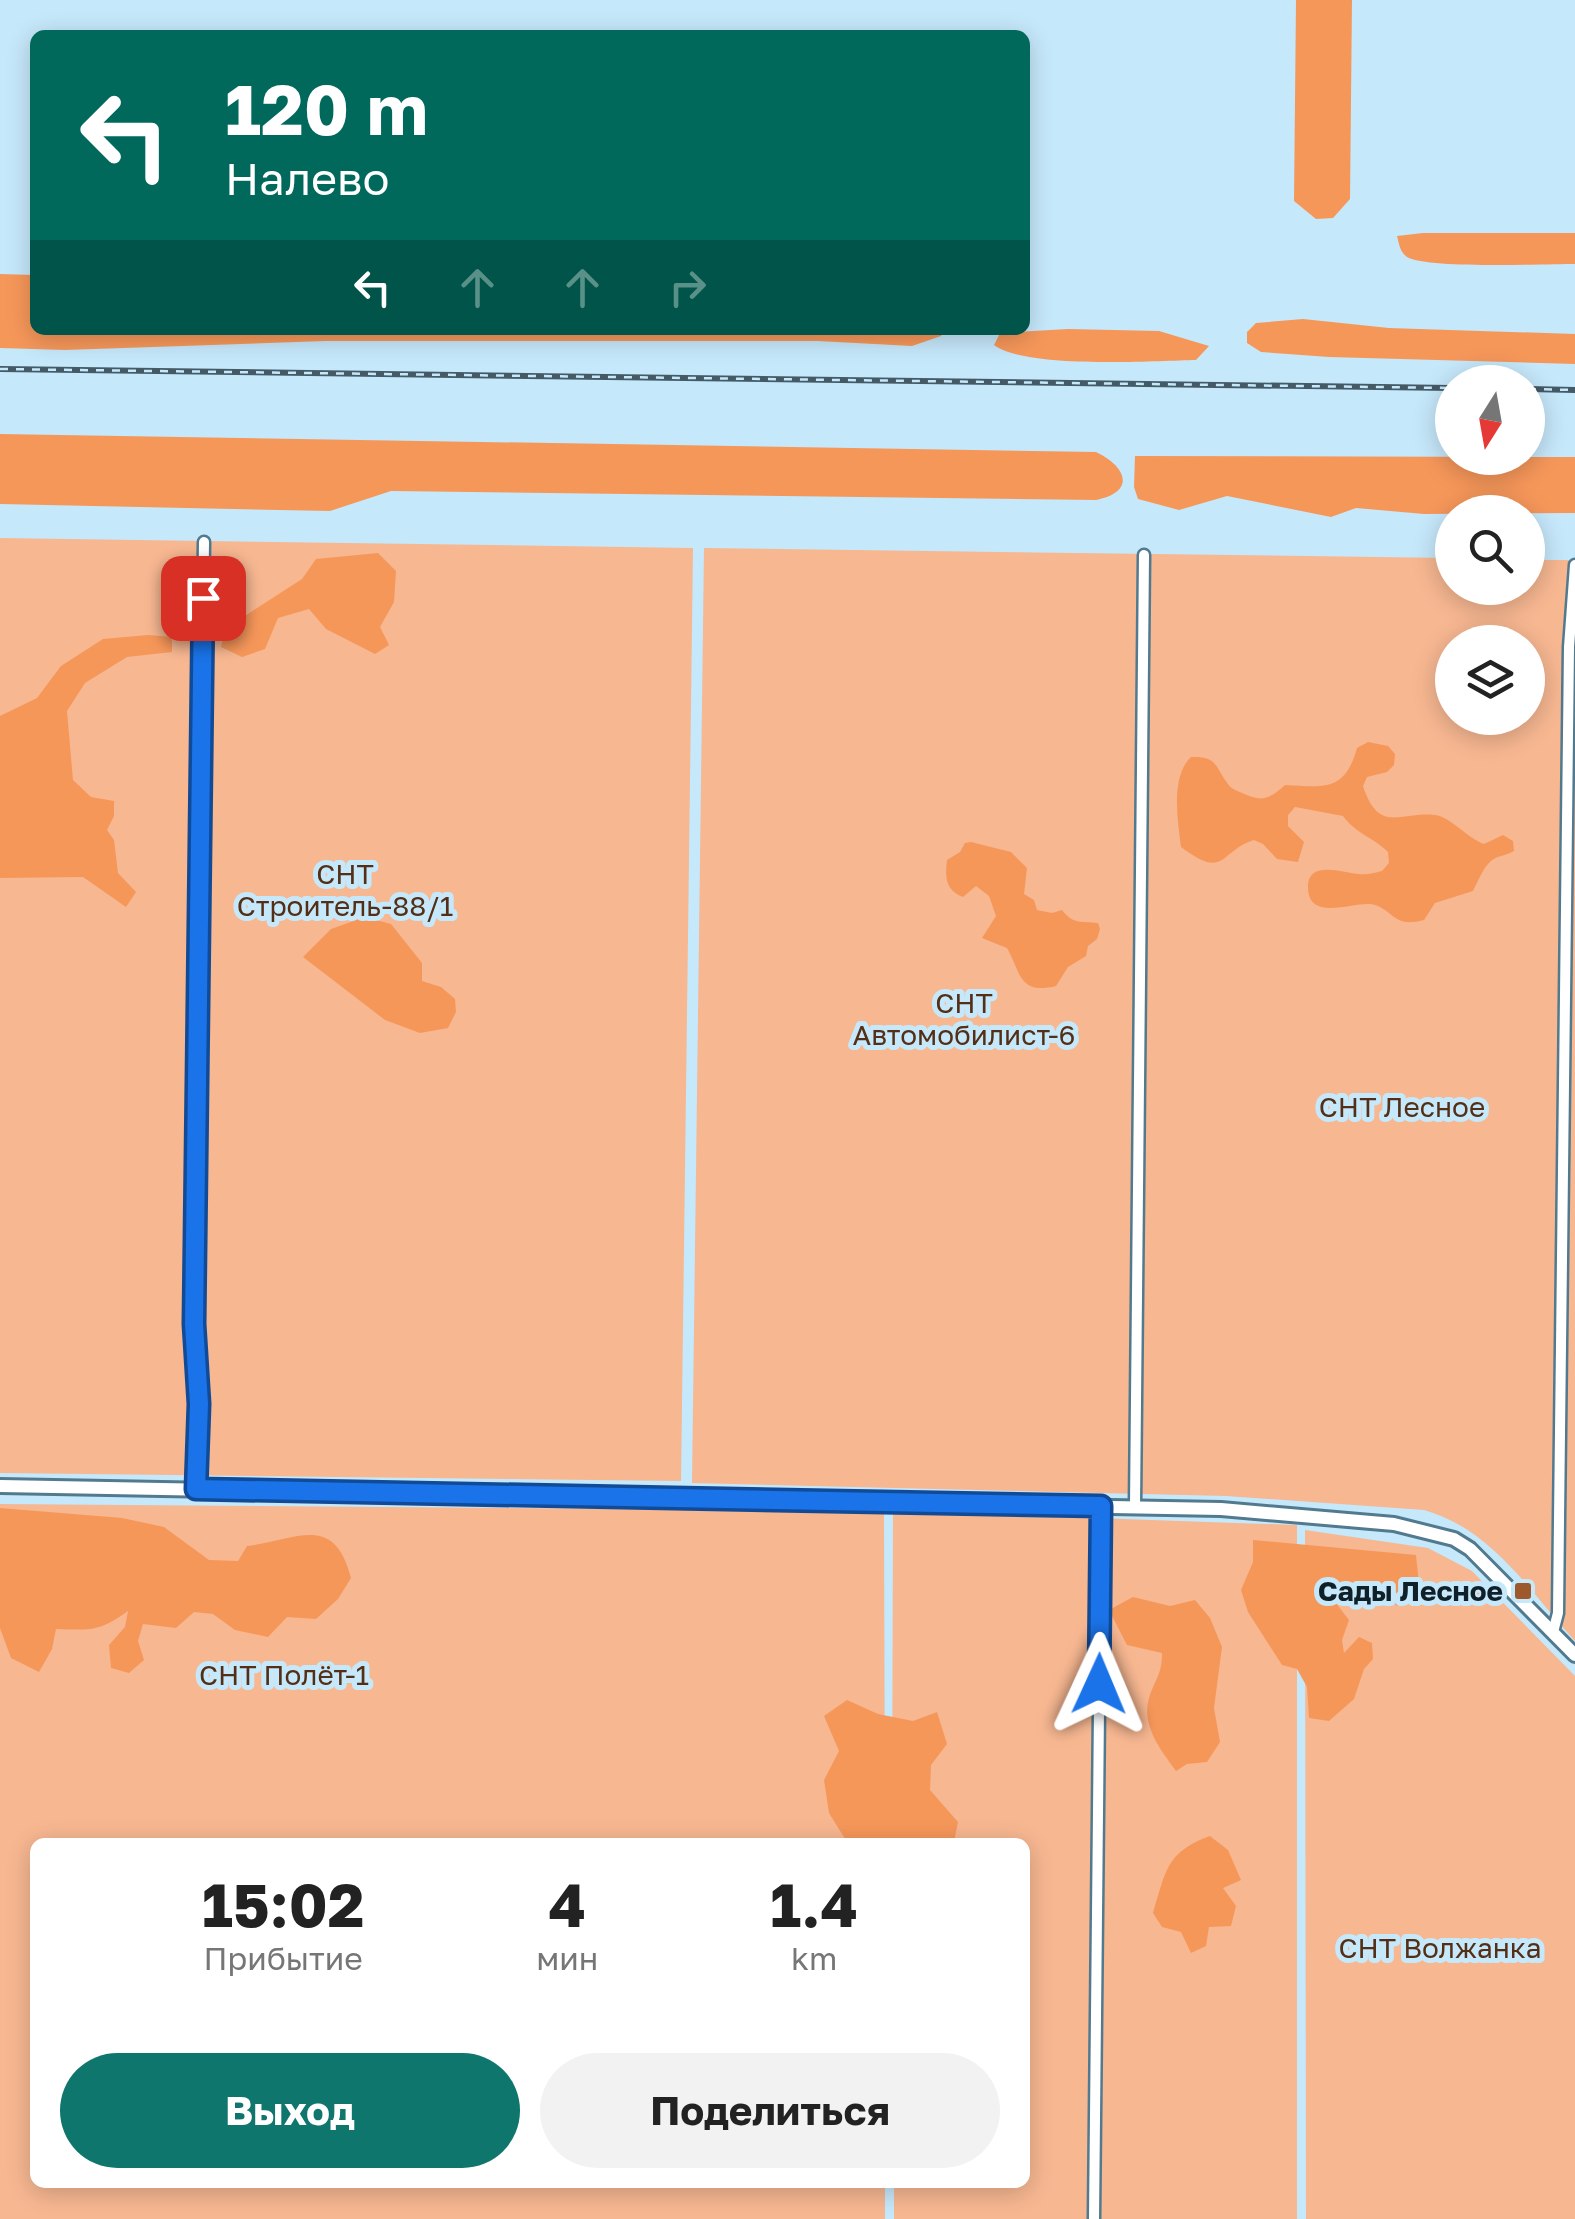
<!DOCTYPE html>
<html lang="ru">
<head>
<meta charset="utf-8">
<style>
	:root { --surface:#fff; --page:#f2f2f2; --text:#222; --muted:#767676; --accent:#0f766e }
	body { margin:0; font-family:"Golos Text",sans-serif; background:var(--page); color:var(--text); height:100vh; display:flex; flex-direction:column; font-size:38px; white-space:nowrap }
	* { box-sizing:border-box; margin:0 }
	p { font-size:32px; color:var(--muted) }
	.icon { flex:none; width:55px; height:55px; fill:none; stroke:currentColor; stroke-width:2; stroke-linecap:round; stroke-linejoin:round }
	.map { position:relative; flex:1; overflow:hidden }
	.drawer { position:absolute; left:30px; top:1838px; width:1000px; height:350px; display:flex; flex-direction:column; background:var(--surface); border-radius:15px; box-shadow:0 5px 25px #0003 }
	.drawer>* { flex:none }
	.hud { position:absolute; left:30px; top:30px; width:1000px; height:305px; border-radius:15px; box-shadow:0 5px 25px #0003; background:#00695c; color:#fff; overflow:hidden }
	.needle { width:65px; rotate:191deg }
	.controls { position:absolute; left:1435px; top:365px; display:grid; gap:20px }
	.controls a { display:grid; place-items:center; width:110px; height:110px; border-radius:50%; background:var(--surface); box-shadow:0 5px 25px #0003; font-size:50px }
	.pin { position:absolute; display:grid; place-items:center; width:85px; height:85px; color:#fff; margin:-42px; border-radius:20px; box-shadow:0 5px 15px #0006 }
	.me { position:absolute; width:110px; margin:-55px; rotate:1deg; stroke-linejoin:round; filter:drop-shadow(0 0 8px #0008) }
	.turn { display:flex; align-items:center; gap:35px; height:210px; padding:0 30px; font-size:45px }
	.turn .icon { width:130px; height:130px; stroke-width:2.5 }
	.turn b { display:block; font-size:70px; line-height:85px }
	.lanes { display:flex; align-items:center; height:95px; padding:0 30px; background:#0003; justify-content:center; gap:50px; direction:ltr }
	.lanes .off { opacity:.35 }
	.eta { display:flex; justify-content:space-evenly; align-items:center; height:170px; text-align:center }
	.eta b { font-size:60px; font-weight:700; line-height:70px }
	.action { display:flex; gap:20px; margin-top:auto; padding:20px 30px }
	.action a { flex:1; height:115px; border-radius:60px; background:var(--accent); color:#fff; font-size:40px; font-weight:700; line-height:115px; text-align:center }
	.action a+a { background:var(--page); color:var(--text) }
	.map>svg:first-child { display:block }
</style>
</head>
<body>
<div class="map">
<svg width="1575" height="2219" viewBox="0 0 1575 2219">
	<rect width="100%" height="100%" fill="#c6e8fb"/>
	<!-- green -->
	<g fill="#f7b791" fill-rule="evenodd">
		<polygon points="0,538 693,548 681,1481 0,1473"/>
		<path d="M704,548l748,10v30h76v-28h47v1081c-45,-49 -83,-112 -151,-131l-198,-14 -534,-13zM1452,642h76v76h-76z"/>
		<polygon points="0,1504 884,1511 885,1842 35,1842 35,2182 885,2182 885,2219 0,2219"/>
		<polygon points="893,1511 1297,1525 1297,2219 894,2219 894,2183 1025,2182 1025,1842 892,1842"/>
		<polygon points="1305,1530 1428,1548 1472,1571 1575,1676 1575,2219 1306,2219"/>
	</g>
	<!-- forest -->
	<g fill="#f6975a">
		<polygon points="1296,0 1352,0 1350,199 1333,218 1316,219 1294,201"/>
		<path d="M1423,233h152v31c-31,0 -147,5 -168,-7 -7,-5 -8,-13 -10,-21z"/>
		<polygon points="0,274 35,275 35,330 944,330 941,336 912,346 818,341 325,341 65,350 0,348"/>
		<polygon points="1303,319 1389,328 1575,334 1575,364 1329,357 1261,352 1247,343 1247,332 1256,323"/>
		<path d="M1068,329l91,2 50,15 -13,14c-44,1 -170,9 -202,-15l6,-12z"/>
		<path d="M0,434l1096,18c30,14 41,40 0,48l-705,-9 -61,20 -330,-7z"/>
		<polygon points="1135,456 1575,457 1575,513 1424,514 1356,508 1331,517 1227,496 1179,510 1138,499 1134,487"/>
		<polygon points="378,553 396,571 394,602 380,627 389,645 375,654 326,629 309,609 278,618 265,649 242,657 221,647 226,628 302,579 316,559"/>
		<polygon points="148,635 172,637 172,652 127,657 85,683 67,711 73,780 91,797 114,801 114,816 107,830 114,840 118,873 136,892 126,907 83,877 0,878 0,716 37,698 61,666 103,639"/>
		<path d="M1368,742l20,4 7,8 -1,11 -7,7 -20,5 -4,9c16,49 37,25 72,29 16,2 32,23 49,29l19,-9 10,6 1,10c-5,3 -11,4 -16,6 -13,4 -19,23 -25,34l-38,12 -11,17c-30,8 -29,-8 -49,-15 -17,-6 -66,19 -67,-17 -1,-29 36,-15 51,-14 8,1 15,-1 23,-3l7,-8 -1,-11c-15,-15 -32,-18 -45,-36l-48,-9 -7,8v11l16,16 -6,20 -21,-3 -14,-15 -9,-4c-35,11 -28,41 -73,7 -3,-26 -11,-70 10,-90 27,-1 24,10 37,27 3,5 8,6 14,9 20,9 26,7 43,-8 39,2 60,7 72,-37z"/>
		<path d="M971,842l40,10 16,16 -3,26 10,6 3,10 15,3 10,-3c11,15 20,11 36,13l2,6 -3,10 -9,7 -2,10 -18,11 -12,19c-37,9 -35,-13 -49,-38l-25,-10 14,-22 -7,-20 -13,-10 -13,11c-18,-7 -18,-20 -16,-37l13,-8 5,-9z"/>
		<polygon points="365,917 391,924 422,963 422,981 441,987 455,999 456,1012 448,1028 420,1033 385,1020 303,957 331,929"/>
		<path d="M0,1508l122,10 42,9 45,33 29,1 9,-15c50,-6 87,-34 104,32l-13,21 -22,20 -29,-2 -19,20 -33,-7 -22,-16 -19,-2 -18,16 -33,-4 -5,17 6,19 -15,13 -18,-5 -2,-23 16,-18 3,-16c-29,21 -37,19 -72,18l-4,20 -13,23 -28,-14 -11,-30z"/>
		<path d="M1253,1540l163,15 3,29 -22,22c-20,-20 -43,-21 -69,-13l21,27 -7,20 2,13 15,-16 13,6 1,16 -9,10 -10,30 -25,22 -20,-3 -2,-31 -10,-18 -15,-4 -34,-53 -7,-22 12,-28z"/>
		<path d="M1133,1597l37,9 25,-6 15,18 12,29 -8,61 6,34 -13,20 -20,2 -11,7c-15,-21 -35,-45 -27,-73 6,-19 13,-23 13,-45l-35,-8 -18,-35z"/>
		<polygon points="847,1700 878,1714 913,1721 937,1712 947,1744 931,1765 930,1790 958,1822 954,1842 847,1842 829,1813 824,1780 839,1751 824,1716"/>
		<path d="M1210,1836l18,14 13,30 -18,8 13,18 -5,20 -22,1 -3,19 -15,7 -10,-21 -19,-5 -9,-14c13,-42 13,-61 57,-77z"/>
	</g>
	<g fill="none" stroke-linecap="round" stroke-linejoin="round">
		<!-- minor casing -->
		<g stroke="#517a8f" stroke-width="15">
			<g id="minor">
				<polyline points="196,1489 199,1404 194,1324 204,542"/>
				<polyline points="1135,1506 1144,555"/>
				<polyline points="1553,1632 1558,1613 1559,1520 1569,647 1575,565"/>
				<polyline points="1094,2219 1101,1506"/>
			</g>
		</g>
		<!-- tertiary casing -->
		<g stroke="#517a8f" stroke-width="18">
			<polyline id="tertiary" points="0,1486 1221,1509 1394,1524 1454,1539 1470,1549 1575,1655"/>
		</g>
		<!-- minor -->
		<use href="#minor" stroke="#fff" stroke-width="10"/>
		<!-- tertiary -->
		<use href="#tertiary" stroke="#fff" stroke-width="12"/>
		<!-- rail casing -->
		<g stroke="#445a66" stroke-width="6">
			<g id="rail">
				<polyline points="0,369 1452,388"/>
				<polyline points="1528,389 1575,390"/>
			</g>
		</g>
		<!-- rail -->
		<use href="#rail" stroke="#c6e8fb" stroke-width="2.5" stroke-dasharray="8" stroke-linecap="butt"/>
	</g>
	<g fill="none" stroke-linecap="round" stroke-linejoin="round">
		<!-- route casing -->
		<g stroke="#114b97" stroke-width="25">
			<polyline id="route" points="203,598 194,1324 199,1404 196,1489 1101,1506 1099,1684"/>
		</g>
		<!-- route -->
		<use href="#route" stroke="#1a73e8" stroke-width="18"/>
	</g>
	<!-- markers -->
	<rect fill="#9d592b" stroke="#c6e8fb" stroke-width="4" x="1513" y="1581" width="20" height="20" rx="5"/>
	<g text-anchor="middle" stroke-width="10" stroke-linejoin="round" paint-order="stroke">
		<!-- park labels -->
		<g font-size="28" fill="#542e15" stroke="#c6e8fb">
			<text x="345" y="884">СНТ<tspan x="345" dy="32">Строитель-88/1</tspan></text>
			<text x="964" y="1013">СНТ<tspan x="964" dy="32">Автомобилист-6</tspan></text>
			<text x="1402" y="1117">СНТ Лесное</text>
			<text x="284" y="1685">СНТ Полёт-1</text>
			<text x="1440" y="1958">СНТ Волжанка</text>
		</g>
		<!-- poi labels -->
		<g font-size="28" font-weight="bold" fill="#0f2029" stroke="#c6e8fb" text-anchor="end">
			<text x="1503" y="1601">Сады Лесное</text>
		</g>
	</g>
</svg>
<div class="controls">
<a><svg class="needle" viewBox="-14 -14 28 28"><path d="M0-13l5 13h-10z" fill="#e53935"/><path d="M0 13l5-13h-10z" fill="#767676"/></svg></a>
<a><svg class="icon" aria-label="search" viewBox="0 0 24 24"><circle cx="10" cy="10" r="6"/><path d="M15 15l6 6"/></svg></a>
<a><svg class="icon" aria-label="layers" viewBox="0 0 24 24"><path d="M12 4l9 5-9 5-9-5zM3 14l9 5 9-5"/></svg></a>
</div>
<div class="pin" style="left:203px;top:598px;background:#d93025"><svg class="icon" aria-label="arrive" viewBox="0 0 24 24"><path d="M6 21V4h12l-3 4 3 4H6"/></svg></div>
<svg class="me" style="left:1099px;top:1684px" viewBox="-20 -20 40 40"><path d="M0-17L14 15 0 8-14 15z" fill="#1a73e8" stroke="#fff" stroke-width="4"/></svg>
<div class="hud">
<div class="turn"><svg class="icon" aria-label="left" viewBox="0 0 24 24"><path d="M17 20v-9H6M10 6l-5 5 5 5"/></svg><div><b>120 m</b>Налево</div></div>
<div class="lanes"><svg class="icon" aria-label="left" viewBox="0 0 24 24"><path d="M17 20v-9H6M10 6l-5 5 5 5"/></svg><svg class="icon off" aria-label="ahead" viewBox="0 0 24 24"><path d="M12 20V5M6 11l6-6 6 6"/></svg><svg class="icon off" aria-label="ahead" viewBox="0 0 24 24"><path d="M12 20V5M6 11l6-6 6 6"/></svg><svg class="icon off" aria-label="right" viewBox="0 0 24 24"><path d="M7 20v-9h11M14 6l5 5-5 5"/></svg></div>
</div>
<section class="drawer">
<div class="eta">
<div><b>15:02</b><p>Прибытие</p></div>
<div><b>4</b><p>мин</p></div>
<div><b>1.4</b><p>km</p></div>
</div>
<div class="action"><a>Выход</a><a>Поделиться</a></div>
</section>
</div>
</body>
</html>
